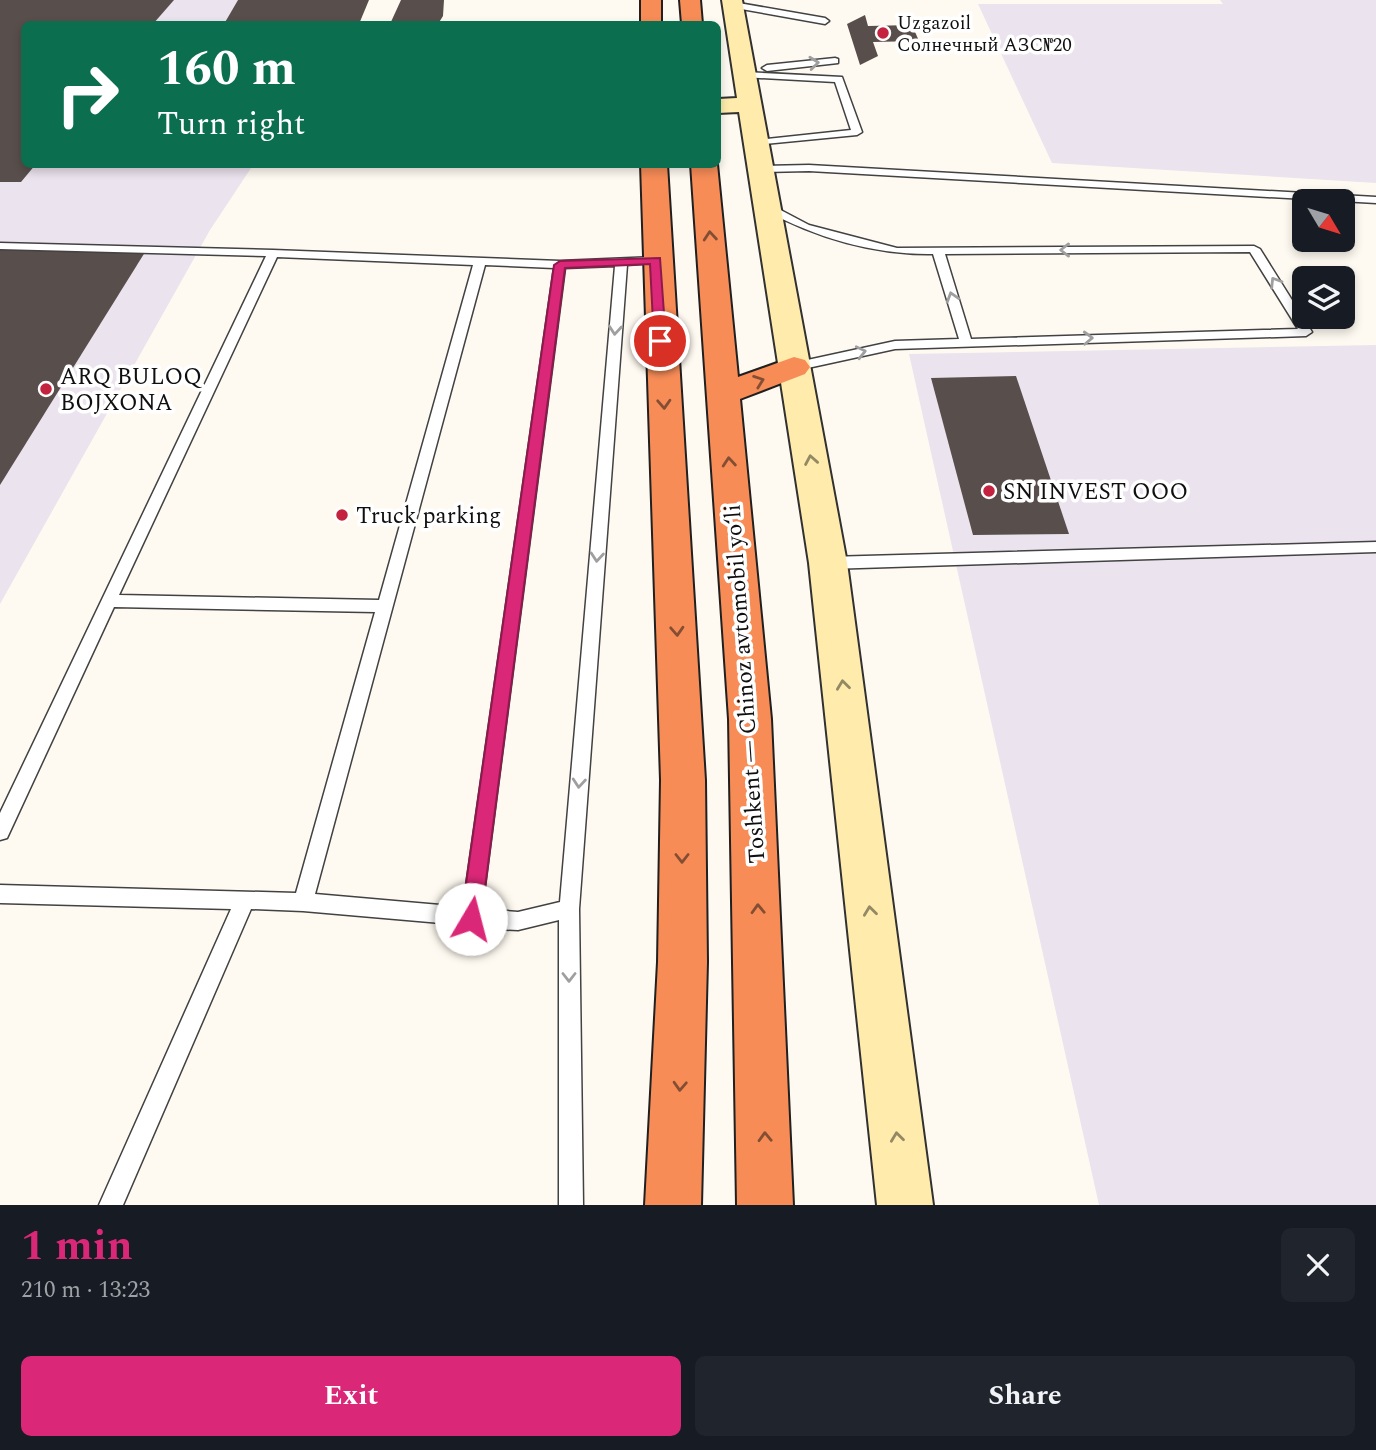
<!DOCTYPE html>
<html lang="en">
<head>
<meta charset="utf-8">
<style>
	:root { --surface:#171b24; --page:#20242c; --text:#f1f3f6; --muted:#9ea1a6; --accent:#db2777 }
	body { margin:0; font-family:Spectral,serif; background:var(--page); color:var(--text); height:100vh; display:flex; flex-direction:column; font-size:26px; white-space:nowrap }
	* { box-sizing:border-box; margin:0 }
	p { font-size:23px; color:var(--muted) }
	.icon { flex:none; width:38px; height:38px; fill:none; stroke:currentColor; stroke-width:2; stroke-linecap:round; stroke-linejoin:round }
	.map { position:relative; height:1205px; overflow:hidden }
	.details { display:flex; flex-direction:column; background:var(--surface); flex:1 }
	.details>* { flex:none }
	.top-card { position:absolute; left:21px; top:21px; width:700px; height:147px; border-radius:10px; box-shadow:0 4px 10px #0003; background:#0b6e4f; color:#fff; overflow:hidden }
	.needle { width:46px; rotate:128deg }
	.fabs { position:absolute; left:1292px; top:189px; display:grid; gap:14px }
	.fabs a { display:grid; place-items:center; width:63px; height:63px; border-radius:10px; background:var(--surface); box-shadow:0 4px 10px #0003; font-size:35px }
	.pin { position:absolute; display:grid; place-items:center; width:60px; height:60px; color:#fff; margin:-30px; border:4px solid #fff; border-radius:50%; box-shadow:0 2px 7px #0007 }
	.me { position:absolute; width:77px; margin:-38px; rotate:8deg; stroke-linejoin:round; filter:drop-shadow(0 0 5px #0008) }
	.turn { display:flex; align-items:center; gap:24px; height:147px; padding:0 21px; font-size:32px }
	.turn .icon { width:91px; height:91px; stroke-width:2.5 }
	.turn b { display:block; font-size:49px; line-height:60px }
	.round { display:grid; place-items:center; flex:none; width:74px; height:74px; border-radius:10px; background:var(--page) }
	.summary { display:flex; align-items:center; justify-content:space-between; height:119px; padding:0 21px }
	h1 { font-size:42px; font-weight:700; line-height:52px; color:var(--accent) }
	.button { display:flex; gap:14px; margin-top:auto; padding:14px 21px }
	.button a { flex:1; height:80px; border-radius:10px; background:var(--accent); color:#fff; font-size:28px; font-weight:700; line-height:80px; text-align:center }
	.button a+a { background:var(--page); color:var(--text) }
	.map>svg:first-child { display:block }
</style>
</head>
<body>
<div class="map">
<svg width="1376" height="1205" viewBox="0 0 1376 1205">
	<rect width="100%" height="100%" fill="#fffaf1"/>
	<!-- industrial -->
	<g fill="#ebe3ee">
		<polygon points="0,0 238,0 224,24 24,24 24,164 253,165 210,230 0,604"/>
		<polygon points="1220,0 1376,0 1376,183 1052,163 978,4 1223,4"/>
		<polygon points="1376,345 1376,1205 1099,1205 909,354"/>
	</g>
	<!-- building -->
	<g fill="#584e4b">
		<polygon points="0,0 174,0 153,24 24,24 24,164 36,164 21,182 0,182"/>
		<polygon points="238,0 369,0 359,24 224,24"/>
		<polygon points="401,0 444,0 443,16 438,24 390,24"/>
		<polygon points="865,15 868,26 912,25 919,41 873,42 878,56 860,65 847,24"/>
		<polygon points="0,247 147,249 0,485"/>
		<polygon points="1016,376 1069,534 973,535 931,378"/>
	</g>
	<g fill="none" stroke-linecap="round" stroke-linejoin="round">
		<!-- lane casing -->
		<g stroke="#424242" stroke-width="3">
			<g id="lane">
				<polygon points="733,2 825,18 829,21 825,24 730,7 729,5"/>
				<polygon points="835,58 838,59 838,63 767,71 762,68 767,65"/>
				<polygon points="745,72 842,77 862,132 857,135 753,145 753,141 757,140 851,130 835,82 742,77 742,73"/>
				<polygon points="809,165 1376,197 1376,203 809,171 763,172 758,169 763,166"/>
				<path d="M765,206h8l36,19 88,23 357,-2 6,3 52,83 -6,4 -411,13 -101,22 -6,-4 1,-3 106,-23 64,-2 -26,-85c-58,1 -117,-16 -168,-44zM1250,252l48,77 -327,10 -26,-85z"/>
				<path d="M0,243l273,7 287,11 95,-4 6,3 -6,3 -28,2 -48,644 4,296h-24v-285l-41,10 -47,-2 -7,-3 -161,-14 -52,-2 -128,296h-24l132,-296 -231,-6v-18l296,8 79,-281 -261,-5 -107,231 -7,2v-27l266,-557 -266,-7zM277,257l196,8 -94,335 -260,-5zM485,265l69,3 -91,639 -148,-13zM615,266l-55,636 -42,10 -36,-3 83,-641z"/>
				<polygon points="1376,542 1376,552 828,569 820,563 828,557"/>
			</g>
		</g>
		<!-- secondary casing -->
		<g stroke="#313131" stroke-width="4">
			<polygon id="secondary" points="722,0 742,0 847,563 933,1205 877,1205 809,563 739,112 718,113 718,99 737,98"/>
		</g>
		<!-- highway casing -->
		<g stroke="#202020" stroke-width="4">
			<g id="highway">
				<rect x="641" y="0" width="20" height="24"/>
				<polygon points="680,0 700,0 702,24 682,24"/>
				<polygon points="641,164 667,164 705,780 707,962 701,1205 645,1205 658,962 661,780"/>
				<polygon points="691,164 717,164 738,377 794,357 805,360 810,367 805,374 740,399 771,719 793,1205 737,1205 729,719"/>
			</g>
		</g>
		<!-- lane -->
		<use href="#lane" fill="#fff" fill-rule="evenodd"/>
		<!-- secondary -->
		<use href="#secondary" fill="#ffecac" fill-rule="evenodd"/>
		<!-- highway -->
		<use href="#highway" fill="#f78c57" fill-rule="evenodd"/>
	</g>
	<!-- one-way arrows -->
	<defs><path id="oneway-chevron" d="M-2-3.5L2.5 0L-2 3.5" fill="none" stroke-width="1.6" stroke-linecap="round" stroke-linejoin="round" transform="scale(1.75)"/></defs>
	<g stroke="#9f9f9f">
		<use href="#oneway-chevron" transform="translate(814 63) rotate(-6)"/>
		<use href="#oneway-chevron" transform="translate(1065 250) rotate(180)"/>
		<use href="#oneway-chevron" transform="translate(1275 282) rotate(-122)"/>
		<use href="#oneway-chevron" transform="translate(952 297) rotate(-107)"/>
		<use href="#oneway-chevron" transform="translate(615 330) rotate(95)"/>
		<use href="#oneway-chevron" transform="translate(1088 338) rotate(-2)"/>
		<use href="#oneway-chevron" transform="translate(861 352) rotate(-13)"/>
		<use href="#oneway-chevron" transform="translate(597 557) rotate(95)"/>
		<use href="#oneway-chevron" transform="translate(579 783) rotate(95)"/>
		<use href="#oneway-chevron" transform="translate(569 977) rotate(90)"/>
	</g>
	<g stroke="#834e33">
		<use href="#oneway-chevron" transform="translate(710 236) rotate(-95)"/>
		<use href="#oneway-chevron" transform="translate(759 381) rotate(-20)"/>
		<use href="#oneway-chevron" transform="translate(664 404) rotate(87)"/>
		<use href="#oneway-chevron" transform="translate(729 462) rotate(-95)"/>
		<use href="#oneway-chevron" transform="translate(677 631) rotate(87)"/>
		<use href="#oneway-chevron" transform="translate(682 858) rotate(90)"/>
		<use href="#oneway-chevron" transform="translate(758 909) rotate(-92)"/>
		<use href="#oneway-chevron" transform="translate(680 1086) rotate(93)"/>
		<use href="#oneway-chevron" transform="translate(765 1137) rotate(-92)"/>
	</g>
	<g stroke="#938965">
		<use href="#oneway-chevron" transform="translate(811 460) rotate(-100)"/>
		<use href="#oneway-chevron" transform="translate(843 685) rotate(-97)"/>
		<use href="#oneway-chevron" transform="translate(870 911) rotate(-97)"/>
		<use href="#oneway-chevron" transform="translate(897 1137) rotate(-97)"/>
	</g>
	<!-- route -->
	<polygon fill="#db2777" stroke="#8e194d" stroke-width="2" points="660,258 666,341 660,345 654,341 650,264 565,268 481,919 478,925 471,928 464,925 461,919 554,265 560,261"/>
	<!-- markers -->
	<g fill="#c3233e" stroke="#fff" stroke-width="2.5">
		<circle cx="883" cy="33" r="7"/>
		<circle cx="46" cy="389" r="7"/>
		<circle cx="989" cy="491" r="7"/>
		<circle cx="342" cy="515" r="7"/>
	</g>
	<g text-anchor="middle" stroke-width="7" stroke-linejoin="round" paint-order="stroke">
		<!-- far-poi labels -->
		<g font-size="19" fill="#0f0f0f" stroke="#fff" text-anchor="start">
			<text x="897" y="29">Uzgazoil<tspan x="897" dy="22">Солнечный АЗС№20</tspan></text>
		</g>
		<!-- poi labels -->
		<g font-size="23" fill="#0f0f0f" stroke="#fff" text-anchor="start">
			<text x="60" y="384">ARQ BULOQ<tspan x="60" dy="26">BOJXONA</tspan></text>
			<text x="1003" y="499">SN INVEST ООО</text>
			<text x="356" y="523">Truck parking</text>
		</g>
		<!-- street labels -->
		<g font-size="23" fill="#0f0f0f" stroke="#fff">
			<text transform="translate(744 684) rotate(-94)" y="8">Toshkent — Chinoz avtomobil yoʻli</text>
		</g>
	</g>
</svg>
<div class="fabs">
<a><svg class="needle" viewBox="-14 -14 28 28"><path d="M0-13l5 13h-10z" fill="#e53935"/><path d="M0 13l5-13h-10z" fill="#9ea1a6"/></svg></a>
<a><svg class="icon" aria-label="layers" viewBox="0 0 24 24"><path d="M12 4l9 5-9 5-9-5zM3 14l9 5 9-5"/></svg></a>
</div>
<div class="pin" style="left:660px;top:341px;background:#d93025"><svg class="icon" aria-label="arrive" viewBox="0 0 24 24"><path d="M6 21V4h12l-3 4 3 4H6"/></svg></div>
<svg class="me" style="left:471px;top:919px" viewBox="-20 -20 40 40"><circle r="19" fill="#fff"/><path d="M0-13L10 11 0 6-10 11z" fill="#db2777"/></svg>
<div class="top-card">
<div class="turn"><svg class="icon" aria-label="right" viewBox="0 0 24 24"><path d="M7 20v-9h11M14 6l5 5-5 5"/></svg><div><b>160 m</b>Turn right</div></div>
</div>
</div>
<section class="details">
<div class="summary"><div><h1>1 min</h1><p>210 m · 13:23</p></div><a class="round"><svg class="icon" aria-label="close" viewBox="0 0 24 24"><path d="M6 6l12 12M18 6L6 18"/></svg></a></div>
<div class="button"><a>Exit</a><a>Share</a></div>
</section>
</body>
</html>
